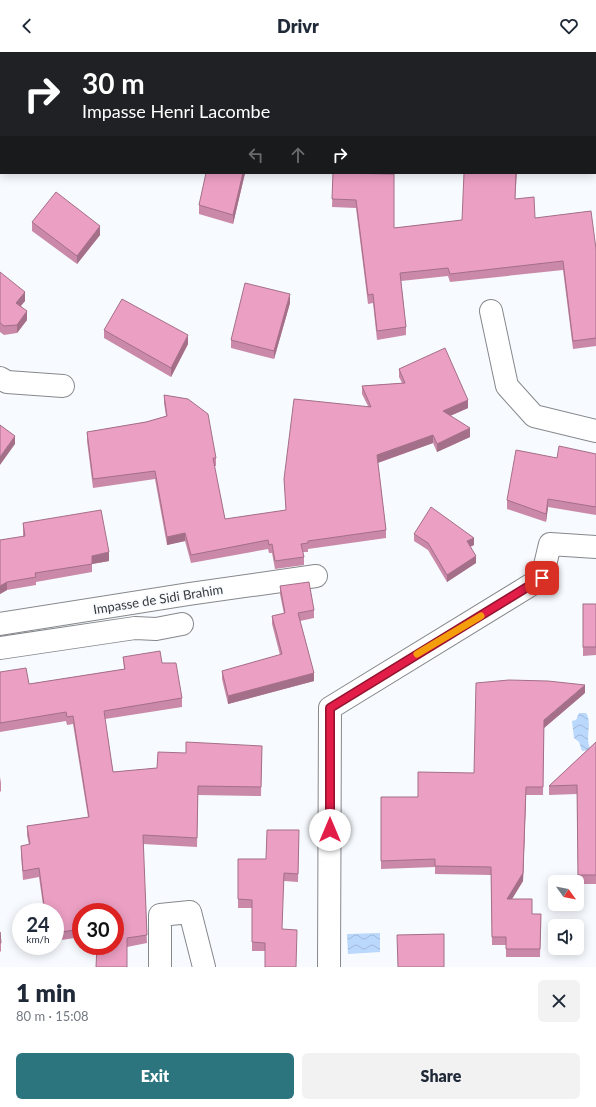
<!DOCTYPE html>
<html lang="en">
<head>
<meta charset="utf-8">
<style>
	:root { --surface:#fff; --page:#f2f2f3; --text:#1f2937; --muted:#747a83; --accent:#2c747e }
	body { margin:0; font-family:Lato,sans-serif; background:var(--page); color:var(--text); height:100vh; display:flex; flex-direction:column; font-size:15px; white-space:nowrap }
	* { box-sizing:border-box; margin:0 }
	p { font-size:13px; color:var(--muted) }
	.icon { flex:none; width:22px; height:22px; fill:none; stroke:currentColor; stroke-width:2; stroke-linecap:round; stroke-linejoin:round }
	.map { position:relative; height:915px; overflow:hidden }
	.panel { display:flex; flex-direction:column; background:var(--surface); flex:1 }
	.panel>* { flex:none }
	.top-card { position:absolute; left:0px; top:0px; width:596px; height:122px; box-shadow:0 2px 10px #0003; background:#202124; color:#fff; overflow:hidden }
	.needle { width:26px; rotate:123deg }
	.controls { position:absolute; left:548px; top:823px; display:grid; gap:8px }
	.controls a { display:grid; place-items:center; width:36px; height:36px; border-radius:6px; background:var(--surface); box-shadow:0 2px 10px #0003; font-size:20px }
	.speed { position:absolute; left:12px; top:851px; display:flex; gap:8px; font-size:20px; font-weight:700; text-align:center }
	.speed>* { display:grid; place-content:center; width:52px; height:52px; border-radius:50%; background:var(--surface); box-shadow:0 2px 10px #0003; line-height:1 }
	.speed small { font-size:10px; font-weight:400 }
	.speed .limit { border:6px solid #d22; background:#fff; color:#111 }
	.pin { position:absolute; display:grid; place-items:center; width:34px; height:34px; color:#fff; margin:-17px; border-radius:8px; box-shadow:0 2px 6px #0006 }
	.me { position:absolute; width:44px; margin:-22px; rotate:0deg; stroke-linejoin:round; filter:drop-shadow(0 0 3px #0008) }
	.turn { display:flex; align-items:center; gap:14px; height:84px; padding:0 16px; font-size:18px }
	.turn .icon { width:52px; height:52px; stroke-width:2.5 }
	.turn b { display:block; font-size:28px; line-height:34px }
	.lanes { display:flex; align-items:center; height:38px; padding:0 16px; background:#0003; justify-content:center; gap:20px; direction:ltr }
	.lanes .off { opacity:.35 }
	.round { display:grid; place-items:center; flex:none; width:42px; height:42px; border-radius:6px; background:var(--page) }
	.overview { display:flex; align-items:center; justify-content:space-between; height:68px; padding:0 16px }
	h1 { font-size:24px; font-weight:800; line-height:30px }
	.button { display:flex; gap:8px; margin-top:auto; padding:8px 16px }
	.button a { flex:1; height:46px; border-radius:6px; background:var(--accent); color:#fff; font-size:16px; font-weight:800; line-height:46px; text-align:center }
	.button a+a { background:var(--page); color:var(--text) }
	header { display:flex; justify-content:space-between; align-items:center; height:52px; padding:0 16px; background:var(--surface); font-size:18px; font-weight:800 }
	.map>svg:first-child { display:block }
</style>
</head>
<body>
<header><svg class="icon" aria-label="back" viewBox="0 0 24 24"><path d="M15 5l-7 7 7 7"/></svg>Drivr<svg class="icon" aria-label="heart" viewBox="0 0 24 24"><path d="M12 20l-8-8c-3-5 5-10 8-4 3-6 11-1 8 4z"/></svg></header>
<div class="map">
<svg width="596" height="915" viewBox="0 0 596 915">
	<defs>
		<pattern id="water-waves" width="16" height="10" patternUnits="userSpaceOnUse"><rect width="16" height="10" fill="#bad7fc"/><path d="M0 5q4-4 8 0t8 0" fill="none" stroke="#a1b9d9"/></pattern>
	</defs>
	<rect width="100%" height="100%" fill="#f7fafe"/>
	<!-- water -->
	<g fill="url(#water-waves)">
		<path d="M579,661h7c7,11 -2,25 5,37l-9,1 -3,-9 -5,-4 -2,-17 4,-1z"/>
		<polygon points="380,881 380,900 348,902 347,882"/>
	</g>
	<g fill="none" stroke-linecap="round" stroke-linejoin="round">
		<!-- minor casing -->
		<g stroke="#86888c" stroke-width="24">
			<g id="minor">
				<polyline points="595,104 596,104"/>
				<polyline points="491,259 507,334 534,364 596,379"/>
				<polyline points="0,326 7,330 63,334"/>
				<polyline points="0,572 189,542 316,524"/>
				<polyline points="0,596 135,576 156,577 182,572"/>
				<polyline points="160,915 160,863 190,860 204,915"/>
				<polyline points="329,915 330,656 542,526 550,492 596,495"/>
			</g>
		</g>
		<!-- minor -->
		<use href="#minor" stroke="#fff" stroke-width="22"/>
	</g>
	<!-- wall -->
	<g fill="#ca89a8">
		<polygon points="0,0 1,1 1,93 0,93"/>
		<polygon points="245,121 233,172 199,162 199,153"/>
		<polygon points="333,121 394,176 462,168 517,121 515,147 535,166 596,197 596,294 573,297 563,218 450,230 448,224 401,229 406,275 406,283 377,288 373,251 368,252 356,156 332,155"/>
		<polygon points="32,170 100,183 77,212 32,179"/>
		<polygon points="0,220 25,249 21,254 27,268 17,281 4,283 0,280"/>
		<polygon points="290,251 274,307 231,296 231,288"/>
		<polygon points="104,278 188,292 171,325 104,286"/>
		<polygon points="399,317 468,356 450,364 470,385 437,400 433,391 378,411 386,478 386,486 308,497 308,500 303,500 304,505 304,513 275,517 272,501 269,501 268,497 191,511 185,489 167,493 155,427 93,436 87,389 87,380 146,370 166,364 164,351 164,343 216,406 216,414 214,414 225,467 286,458 284,427 368,354 362,342 362,334 402,331 399,325"/>
		<polygon points="596,402 596,463 548,455 546,470 507,457 507,448 557,406"/>
		<polygon points="23,471 109,509 92,512 92,520 36,530 36,533 7,538 0,542 0,488 23,485"/>
		<polygon points="414,482 474,493 470,495 476,511 447,530 428,498 414,489"/>
		<polygon points="280,534 314,558 314,566 300,569 314,629 228,652 222,627 222,619 280,603 272,572 272,564 284,562 280,542"/>
		<polygon points="583,552 596,552 596,603 583,604"/>
		<polygon points="123,605 162,611 182,646 182,655 105,667 113,720 157,716 186,701 262,694 261,744 198,743 197,795 143,792 147,891 127,895 115,860 81,860 81,885 55,889 55,860 44,860 39,825 23,828 21,803 21,794 29,793 27,783 27,774 88,765 73,672 67,673 66,669 0,680 0,620 29,632 124,617"/>
		<polygon points="585,641 544,676 543,743 526,743 523,829 512,847 532,862 541,862 540,905 506,905 506,893 492,893 491,823 435,822 435,815 381,817 381,745 418,745 474,721"/>
		<polygon points="596,690 596,832 578,832 577,742 549,743 549,734"/>
		<polygon points="0,725 1,731 1,739 0,740"/>
		<polygon points="299,787 298,830 284,829 265,899 252,899 252,856 238,856 238,807 266,807"/>
		<polygon points="0,880 1,891 1,899 0,900"/>
	</g>
	<!-- shaded-wall -->
	<g fill="#a46f88">
		<polygon points="243,121 245,121 233,172 233,163"/>
		<polygon points="100,174 100,183 77,212 77,204"/>
		<polygon points="25,240 25,249 16,259 16,251"/>
		<polygon points="290,242 290,251 274,307 274,299"/>
		<polygon points="27,259 27,268 17,281 17,273"/>
		<polygon points="188,283 188,292 171,325 171,316"/>
		<polygon points="468,348 468,356 443,367 443,359"/>
		<polygon points="470,376 470,385 437,400 437,392"/>
		<polygon points="433,383 433,391 377,411 377,403"/>
		<polygon points="15,384 15,392 0,413 0,405"/>
		<polygon points="548,447 548,455 546,470 546,462"/>
		<polygon points="185,481 185,489 167,493 167,485"/>
		<polygon points="474,486 474,493 467,496 467,489"/>
		<polygon points="109,500 109,509 92,512 92,504"/>
		<polygon points="476,504 476,511 447,530 447,523"/>
		<polygon points="7,530 7,538 0,542 0,534"/>
		<polygon points="314,621 314,629 228,652 228,644"/>
		<polygon points="585,633 585,641 544,676 543,743 544,668"/>
		<polygon points="526,743 523,829 507,855 507,847"/>
	</g>
	<!-- building -->
	<g fill="#eb9fc3" stroke="#a46f88">
		<polygon points="0,0 59,0 59,1 1,1 1,85 0,85"/>
		<polygon points="206,121 243,121 233,163 199,153"/>
		<polygon points="333,121 394,122 394,176 462,168 464,121 516,121 515,147 534,145 535,166 591,159 596,197 596,286 573,289 563,209 450,222 448,216 400,221 406,275 377,279 373,242 368,243 356,148 332,147"/>
		<polygon points="56,140 100,174 77,204 32,170"/>
		<polygon points="0,220 25,240 16,251 27,259 17,273 4,274 0,271"/>
		<polygon points="245,231 290,242 274,299 231,288"/>
		<polygon points="122,247 188,283 171,316 104,278"/>
		<polygon points="445,296 468,348 443,359 470,376 437,392 433,383 377,403 386,478 308,489 308,491 301,492 304,505 275,509 272,492 269,493 268,488 191,503 185,481 167,485 155,419 93,427 87,380 146,370 167,364 164,343 188,347 208,362 216,406 213,406 225,467 286,458 284,427 294,347 371,355 362,334 405,331 399,317"/>
		<polygon points="0,373 15,384 0,405"/>
		<polygon points="559,394 596,402 596,455 548,447 546,462 507,448 516,398 557,406"/>
		<polygon points="431,455 474,486 467,489 476,504 447,523 428,491 414,482"/>
		<polygon points="101,458 109,500 92,504 92,512 35,521 36,525 7,530 0,534 0,488 25,484 23,471"/>
		<polygon points="309,530 314,558 298,561 314,621 228,644 222,619 282,602 272,564 285,561 280,534"/>
		<rect x="583" y="552" width="13" height="43"/>
		<polygon points="160,599 162,611 176,611 182,646 104,659 113,720 157,716 158,700 186,701 186,690 262,694 261,735 198,734 197,786 143,783 147,883 127,886 127,915 96,915 97,894 115,894 115,860 81,860 81,877 55,881 55,860 45,860 39,816 23,819 21,794 30,792 27,774 89,765 73,664 67,665 66,660 0,671 0,620 26,616 29,632 125,617 123,605"/>
		<polygon points="509,628 548,629 585,633 544,668 543,735 526,735 523,821 507,847 532,847 532,862 541,862 540,897 506,897 506,885 492,885 491,815 435,814 435,807 381,809 381,745 418,745 418,720 474,721 476,631"/>
		<polygon points="596,690 596,823 578,823 577,733 549,734"/>
		<polygon points="267,778 299,778 298,822 284,821 282,877 297,878 296,915 265,915 265,891 252,890 252,848 238,847 238,807 266,807"/>
		<polygon points="0,880 1,891 0,891"/>
		<polygon points="444,882 444,915 398,915 397,883"/>
	</g>
	<g fill="none" stroke-linecap="round" stroke-linejoin="round">
		<!-- route casing -->
		<g stroke="#92132f" stroke-width="10">
			<polyline id="route" points="330,778 330,656 542,526"/>
		</g>
		<!-- route -->
		<use href="#route" stroke="#e11d48" stroke-width="7"/>
		<!-- slow -->
		<polyline stroke="#f59e0b" stroke-width="7" points="417,602 481,564"/>
	</g>
	<g text-anchor="middle" stroke-width="3.5" stroke-linejoin="round" paint-order="stroke">
		<!-- street labels -->
		<g font-size="13" fill="#38393b" stroke="#f7fafe">
			<text transform="translate(158 547) rotate(-9)" y="5">Impasse de Sidi Brahim</text>
		</g>
	</g>
</svg>
<div class="controls">
<a><svg class="needle" viewBox="-14 -14 28 28"><path d="M0-13l5 13h-10z" fill="#e53935"/><path d="M0 13l5-13h-10z" fill="#747a83"/></svg></a>
<a><svg class="icon" aria-label="sound" viewBox="0 0 24 24"><path d="M4 9h4l5-4v14l-5-4H4zM17 9q2 3 0 6"/></svg></a>
</div>
<div class="speed"><div>24<small>km/h</small></div><div class="limit">30</div></div>
<div class="pin" style="left:542px;top:526px;background:#d93025"><svg class="icon" aria-label="arrive" viewBox="0 0 24 24"><path d="M6 21V4h12l-3 4 3 4H6"/></svg></div>
<svg class="me" style="left:330px;top:778px" viewBox="-20 -20 40 40"><circle r="19" fill="#fff"/><path d="M0-13L10 11 0 6-10 11z" fill="#e11d48"/></svg>
<div class="top-card">
<div class="turn"><svg class="icon" aria-label="right" viewBox="0 0 24 24"><path d="M7 20v-9h11M14 6l5 5-5 5"/></svg><div><b>30 m</b>Impasse Henri Lacombe</div></div>
<div class="lanes"><svg class="icon off" aria-label="left" viewBox="0 0 24 24"><path d="M17 20v-9H6M10 6l-5 5 5 5"/></svg><svg class="icon off" aria-label="ahead" viewBox="0 0 24 24"><path d="M12 20V5M6 11l6-6 6 6"/></svg><svg class="icon" aria-label="right" viewBox="0 0 24 24"><path d="M7 20v-9h11M14 6l5 5-5 5"/></svg></div>
</div>
</div>
<section class="panel">
<div class="overview"><div><h1>1 min</h1><p>80 m · 15:08</p></div><a class="round"><svg class="icon" aria-label="close" viewBox="0 0 24 24"><path d="M6 6l12 12M18 6L6 18"/></svg></a></div>
<div class="button"><a>Exit</a><a>Share</a></div>
</section>
</body>
</html>
